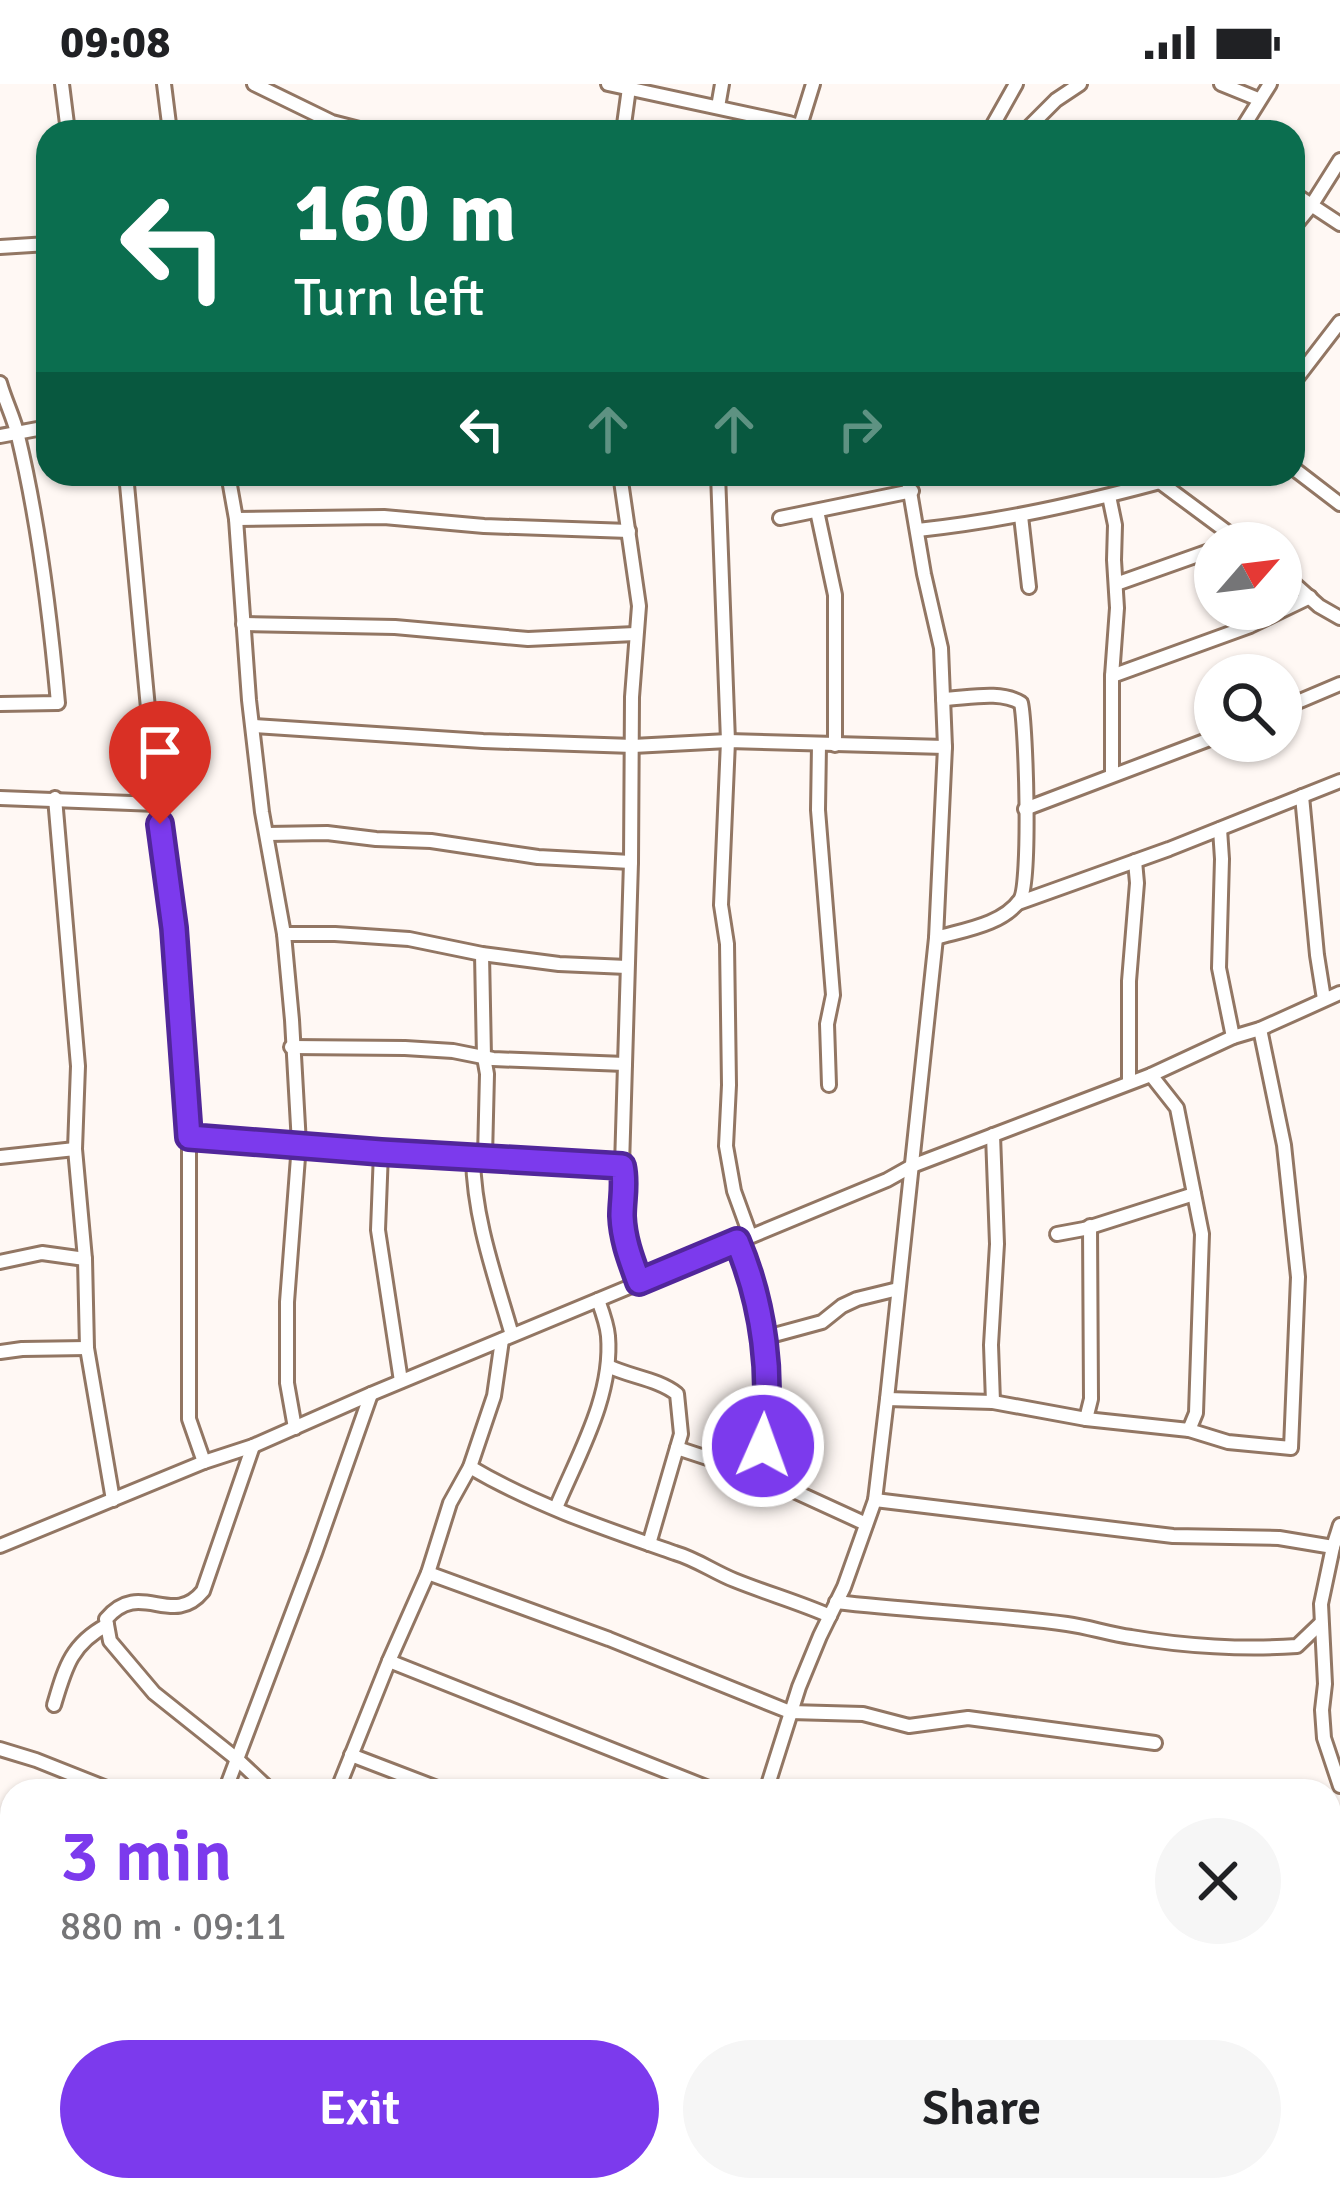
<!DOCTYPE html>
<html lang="en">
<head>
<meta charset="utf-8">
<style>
	:root { --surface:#fff; --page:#f6f6f6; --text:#202124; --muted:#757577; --accent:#7c3aed }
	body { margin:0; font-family:Signika,sans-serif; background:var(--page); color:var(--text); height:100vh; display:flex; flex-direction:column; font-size:45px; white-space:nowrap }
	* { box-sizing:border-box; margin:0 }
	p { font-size:39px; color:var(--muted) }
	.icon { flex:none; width:66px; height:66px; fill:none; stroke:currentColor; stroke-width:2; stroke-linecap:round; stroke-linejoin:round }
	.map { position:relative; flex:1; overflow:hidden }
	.details { position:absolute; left:0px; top:1695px; width:1341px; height:423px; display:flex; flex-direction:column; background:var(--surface); border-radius:36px 36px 0 0; box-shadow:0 3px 9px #0004 }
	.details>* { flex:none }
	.guide { position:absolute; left:36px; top:36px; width:1269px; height:366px; border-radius:36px; box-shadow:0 3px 9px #0004; background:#0b6e4f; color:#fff; overflow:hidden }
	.needle { width:78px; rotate:62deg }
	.controls { position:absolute; left:1194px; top:438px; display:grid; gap:24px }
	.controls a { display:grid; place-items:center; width:108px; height:108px; border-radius:50%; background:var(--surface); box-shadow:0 3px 9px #0004; font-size:60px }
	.pin { position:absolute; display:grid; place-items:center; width:102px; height:102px; color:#fff; margin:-123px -51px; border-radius:50% 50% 50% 0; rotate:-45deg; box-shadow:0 0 12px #0007 }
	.pin .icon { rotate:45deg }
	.me { position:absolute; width:132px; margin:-66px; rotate:2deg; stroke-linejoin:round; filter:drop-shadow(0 0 9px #0008) }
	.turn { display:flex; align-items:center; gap:42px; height:252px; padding:0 60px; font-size:54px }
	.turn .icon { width:156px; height:156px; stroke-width:2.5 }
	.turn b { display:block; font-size:84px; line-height:102px }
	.lanes { display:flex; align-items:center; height:114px; padding:0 60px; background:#0003; justify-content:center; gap:60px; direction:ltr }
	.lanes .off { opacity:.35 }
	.round { display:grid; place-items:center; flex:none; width:126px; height:126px; border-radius:63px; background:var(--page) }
	.summary { display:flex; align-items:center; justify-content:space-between; height:204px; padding:0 60px }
	h1 { font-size:72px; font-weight:600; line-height:90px; color:var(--accent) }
	.action { display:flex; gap:24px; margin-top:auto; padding:24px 60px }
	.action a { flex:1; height:138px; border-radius:72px; background:var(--accent); color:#fff; font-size:48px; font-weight:600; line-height:138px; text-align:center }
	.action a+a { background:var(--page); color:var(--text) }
	.status { display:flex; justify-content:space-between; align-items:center; height:84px; padding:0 60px; background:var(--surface); direction:ltr }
	.status svg { height:33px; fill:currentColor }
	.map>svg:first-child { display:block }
</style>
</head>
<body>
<div class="status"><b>09:08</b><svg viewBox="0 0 49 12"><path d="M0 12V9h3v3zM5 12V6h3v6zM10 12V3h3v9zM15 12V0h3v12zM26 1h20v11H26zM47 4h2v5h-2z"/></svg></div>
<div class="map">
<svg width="1340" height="2117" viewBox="0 0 1340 2117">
	<rect width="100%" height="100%" fill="#fff8f4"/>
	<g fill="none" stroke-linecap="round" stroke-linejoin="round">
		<!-- minor casing -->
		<g stroke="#927663" stroke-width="18">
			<g id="minor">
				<polyline points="62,0 68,48"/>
				<polyline points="164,0 170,48"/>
				<polyline points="254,0 332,38 371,48"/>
				<polyline points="608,0 789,39 817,48"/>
				<polyline points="1221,0 1258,15"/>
				<polyline points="718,23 722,0"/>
				<polyline points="800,42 813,0"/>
				<polyline points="1025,47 1056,16 1080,0"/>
				<polyline points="623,48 629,4"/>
				<polyline points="989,48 1016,0"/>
				<polyline points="1240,48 1270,0"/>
				<polyline points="1293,109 1340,140"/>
				<polyline points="1293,144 1311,122 1340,76"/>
				<polyline points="0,163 48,160"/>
				<path d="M0,299c5,18 14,35 18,53 21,87 32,178 40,267l-58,1"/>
				<polyline points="1293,299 1340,238"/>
				<polyline points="0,352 48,343"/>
				<polyline points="1293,384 1340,420"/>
				<polyline points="126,390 157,720 174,844 189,1053 189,1335 204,1378"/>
				<polyline points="228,390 236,435 249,616 262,728 284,850 292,936 299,1060 287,1218 287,1299 295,1344"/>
				<polyline points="718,390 728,657 721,821 727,860 729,1001 726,1062 734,1107 750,1151"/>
				<polyline points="1149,390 1242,459"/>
				<polyline points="1109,412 1115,441 1114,476 1117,524 1112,592 1112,690"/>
				<polyline points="817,427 835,511 835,661"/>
				<polyline points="1021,432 1029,503"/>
				<polyline points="780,434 912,407"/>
				<polyline points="236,435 384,433 484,442 629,447"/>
				<path d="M918,446c84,-9 160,-26 242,-48"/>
				<polyline points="1281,488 1319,522 1340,534"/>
				<polyline points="1116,500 1215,465"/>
				<polyline points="243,540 395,543 528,555 635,550"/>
				<polyline points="1112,592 1250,542 1310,513"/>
				<polyline points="1281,625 1340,600"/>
				<polyline points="254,642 483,657 633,662 728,657 945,663"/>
				<polyline points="819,661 818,726 833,911 827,940 829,1001"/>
				<polyline points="1302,712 1317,871 1324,915"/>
				<polyline points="0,714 157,720"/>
				<polyline points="55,714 78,982 75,1065 85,1175 87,1264 113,1416"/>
				<polyline points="1025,725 1215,653"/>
				<polyline points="1220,745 1222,775 1219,884 1233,953"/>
				<polyline points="267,750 327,749 376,755 431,757 538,773 631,778"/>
				<polyline points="1018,819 1169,765 1340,697"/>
				<polyline points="284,850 335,850 409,855 482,870 559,880 627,883"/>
				<path d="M936,854c27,-8 66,-13 84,-38 11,-16 6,-174 1,-197 -21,-13 -53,-5 -78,-4"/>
				<polyline points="482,870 484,973 487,990 485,1073"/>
				<polyline points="291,963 405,964 453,967 493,975 625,980"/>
				<polyline points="1151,991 1177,1024 1202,1150 1196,1329 1189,1346"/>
				<polyline points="1129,998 1129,897 1137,799 1135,777"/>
				<polyline points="189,1053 381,1068 622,1082 631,778 632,613 639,522 620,390"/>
				<polyline points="381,1068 378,1146 401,1297"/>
				<polyline points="0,1073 75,1065"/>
				<path d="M473,1073c1,62 22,119 39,178"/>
				<path d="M622,1082c4,17 0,33 0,50 0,24 9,44 17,67"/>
				<polyline points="1057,1150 1084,1145 1194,1110"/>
				<path d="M737,1157c33,78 33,152 22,234"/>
				<polyline points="0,1178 42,1169 85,1175"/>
				<polyline points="763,1254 822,1238 842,1222 857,1215 898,1205"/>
				<polyline points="0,1268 22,1265 87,1264"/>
				<path d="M608,1282c23,11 50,13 69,28l4,40 -32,110"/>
				<polyline points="887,1315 993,1318 1086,1335 1189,1346 1228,1358 1291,1364 1298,1193 1284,1061 1260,945"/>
				<polyline points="993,1318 991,1261 997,1160 993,1051"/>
				<polyline points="1086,1335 1091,1315 1090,1142"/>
				<path d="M253,1362l-50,145c-31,38 -63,-13 -97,28l4,22 44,52 84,67 33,31"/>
				<polyline points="677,1364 759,1391 866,1440"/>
				<path d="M470,1383c64,38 136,62 205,86 21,6 39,19 59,27 32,13 64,22 96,36"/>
				<polyline points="875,1416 1173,1452 1279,1454 1333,1463 1321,1520 1325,1600 1322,1626 1324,1654 1340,1702"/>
				<path d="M556,1424c22,-53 57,-112 52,-172 -1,-12 -6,-25 -10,-36"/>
				<polyline points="0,1462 204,1378 253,1362 371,1310 887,1096 912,1082 1151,991 1233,953 1260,945 1340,909"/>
				<polyline points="1333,1463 1340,1441"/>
				<polyline points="428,1489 609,1555 790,1628 863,1630 909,1642 968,1634 1155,1659"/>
				<path d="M836,1518c77,9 155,12 231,22 22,3 42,10 64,13 52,9 114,13 166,9l23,-22"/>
				<polyline points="389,1577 716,1707"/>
				<path d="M54,1621c11,-37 17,-61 53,-80"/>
				<polyline points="0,1665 36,1676 114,1707"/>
				<polyline points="351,1671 445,1707"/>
				<polyline points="225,1707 315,1469 371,1310"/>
				<polyline points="337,1707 389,1577 428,1489 450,1419 470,1383 494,1312 502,1256"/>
				<polyline points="766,1707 799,1603 820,1552 844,1503 875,1416 887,1315 936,854 945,663 941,564 924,490 907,390"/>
				<polyline points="0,1755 12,1761"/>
				<polyline points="1329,1755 1340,1754"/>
				<polyline points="0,1847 12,1820"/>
				<polyline points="0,1887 12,1892"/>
				<polyline points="1329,1983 1340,1975"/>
				<polyline points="0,2005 12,2010"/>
				<polyline points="544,2106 562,2117"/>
				<polyline points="737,2106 755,2117"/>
				<polyline points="1317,2106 1318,2117"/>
				<polyline points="144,2117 147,2106"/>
				<polyline points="637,2117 640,2106"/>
				<polyline points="670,2117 695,2107 715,2106"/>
				<polyline points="822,2117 846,2106"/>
				<polyline points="961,2117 966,2106"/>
				<polyline points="1219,2117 1222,2106"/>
			</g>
		</g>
		<!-- minor -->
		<use href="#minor" stroke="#fff" stroke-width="12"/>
	</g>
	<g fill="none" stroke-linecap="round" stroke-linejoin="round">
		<!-- route casing -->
		<g stroke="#51269a" stroke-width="30">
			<path id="route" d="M160,740l14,104 15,209 192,15 241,14c4,17 0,33 0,50 1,24 9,44 17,66l98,-41c27,64 36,136 26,205"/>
		</g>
		<!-- route -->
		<use href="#route" stroke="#7c3aed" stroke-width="21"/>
	</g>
</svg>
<div class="controls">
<a><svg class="needle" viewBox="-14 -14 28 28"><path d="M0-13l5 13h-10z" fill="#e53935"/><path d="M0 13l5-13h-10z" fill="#757577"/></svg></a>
<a><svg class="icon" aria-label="search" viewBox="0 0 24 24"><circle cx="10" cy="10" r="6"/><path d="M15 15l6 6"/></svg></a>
</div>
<div class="pin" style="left:160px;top:740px;background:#d93025"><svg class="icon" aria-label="arrive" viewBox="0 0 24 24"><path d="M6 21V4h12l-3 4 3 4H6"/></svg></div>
<svg class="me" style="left:763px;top:1362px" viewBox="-20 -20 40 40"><circle r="17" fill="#7c3aed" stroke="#fff" stroke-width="3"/><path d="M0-11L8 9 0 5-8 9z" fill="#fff"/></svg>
<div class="guide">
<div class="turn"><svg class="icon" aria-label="left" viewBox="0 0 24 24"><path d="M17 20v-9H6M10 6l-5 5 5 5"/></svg><div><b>160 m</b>Turn left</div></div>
<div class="lanes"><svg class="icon" aria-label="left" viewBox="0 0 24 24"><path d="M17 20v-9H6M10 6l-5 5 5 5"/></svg><svg class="icon off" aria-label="ahead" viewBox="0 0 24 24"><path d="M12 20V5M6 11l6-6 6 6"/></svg><svg class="icon off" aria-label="ahead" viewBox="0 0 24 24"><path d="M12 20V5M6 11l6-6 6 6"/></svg><svg class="icon off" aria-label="right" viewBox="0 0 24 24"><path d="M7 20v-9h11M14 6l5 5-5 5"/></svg></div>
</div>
<section class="details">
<div class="summary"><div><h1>3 min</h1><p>880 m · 09:11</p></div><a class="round"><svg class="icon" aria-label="close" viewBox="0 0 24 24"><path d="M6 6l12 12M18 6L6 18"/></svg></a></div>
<div class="action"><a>Exit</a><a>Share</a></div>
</section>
</div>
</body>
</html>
